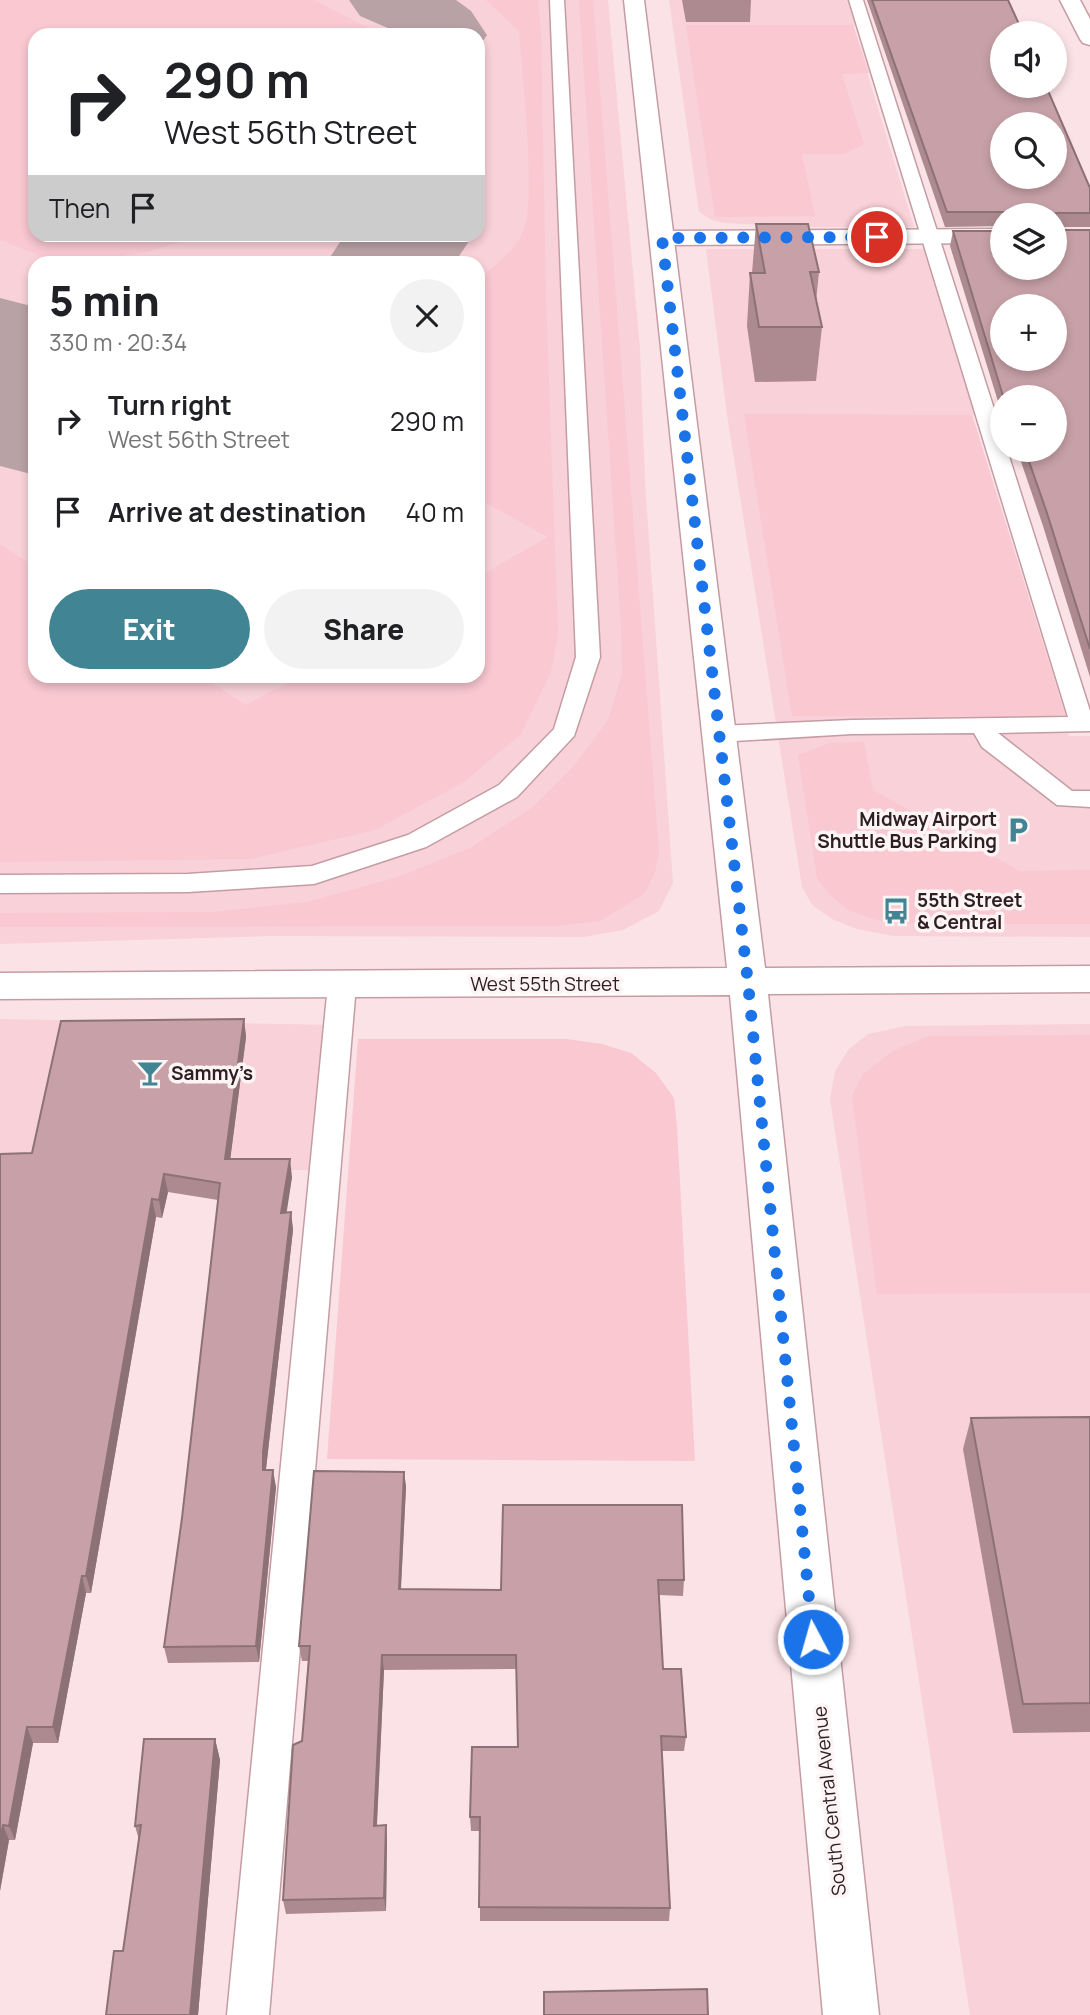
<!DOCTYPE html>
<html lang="en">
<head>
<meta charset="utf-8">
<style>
	:root { --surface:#fff; --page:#f2f2f2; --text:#202124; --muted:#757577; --accent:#418494 }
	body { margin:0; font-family:Manrope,sans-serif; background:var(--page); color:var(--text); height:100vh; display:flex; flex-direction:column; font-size:26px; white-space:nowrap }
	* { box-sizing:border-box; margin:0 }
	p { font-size:23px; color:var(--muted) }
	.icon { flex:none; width:38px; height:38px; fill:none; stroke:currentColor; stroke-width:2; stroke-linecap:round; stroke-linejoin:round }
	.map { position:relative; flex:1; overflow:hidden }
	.panel { position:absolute; left:28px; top:256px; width:457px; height:427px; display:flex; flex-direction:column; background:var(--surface); border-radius:21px; box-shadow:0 4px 10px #0003 }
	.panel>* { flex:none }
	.banner { position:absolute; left:28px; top:28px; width:457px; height:214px; border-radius:21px; box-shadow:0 4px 10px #0003; background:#fff; color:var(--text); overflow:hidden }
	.fabs { position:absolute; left:990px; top:21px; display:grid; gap:14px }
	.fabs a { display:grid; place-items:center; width:77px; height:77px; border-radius:50%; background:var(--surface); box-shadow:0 4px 10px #0003; font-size:35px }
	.pin { position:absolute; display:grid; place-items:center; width:60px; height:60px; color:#fff; margin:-30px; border:4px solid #fff; border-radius:50%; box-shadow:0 2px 7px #0007 }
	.me { position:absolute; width:77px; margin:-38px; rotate:354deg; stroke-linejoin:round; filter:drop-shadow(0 0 5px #0008) }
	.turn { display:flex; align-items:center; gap:24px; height:147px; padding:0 21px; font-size:32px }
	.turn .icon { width:91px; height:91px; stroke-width:2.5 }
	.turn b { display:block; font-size:49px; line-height:60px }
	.then { display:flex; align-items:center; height:66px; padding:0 21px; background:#0003; gap:14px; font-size:26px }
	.round { display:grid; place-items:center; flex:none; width:74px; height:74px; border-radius:37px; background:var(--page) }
	.headline { display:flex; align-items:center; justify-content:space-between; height:119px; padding:0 21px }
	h1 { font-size:42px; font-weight:800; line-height:52px }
	.cta { display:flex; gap:14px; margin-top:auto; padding:14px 21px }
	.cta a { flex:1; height:80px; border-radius:42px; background:var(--accent); color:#fff; font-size:28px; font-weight:800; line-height:80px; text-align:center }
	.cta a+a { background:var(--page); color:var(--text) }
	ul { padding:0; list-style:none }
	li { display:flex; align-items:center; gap:21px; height:91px; padding:0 21px }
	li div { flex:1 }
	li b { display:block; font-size:26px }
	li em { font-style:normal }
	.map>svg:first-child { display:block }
</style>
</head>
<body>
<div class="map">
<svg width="1090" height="2015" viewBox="0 0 1090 2015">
	<rect width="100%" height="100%" fill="#fbe2e6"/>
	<!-- built -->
	<g fill="#f9d1d8" fill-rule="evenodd">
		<path d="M0,0h608l32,348 5,134 28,401 -14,28 -36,19 -39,7 -311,-1 -273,8zM35,35h443v199h-443zM35,262h443v414h-443z"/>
		<polygon points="669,0 856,0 863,25 853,26 914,227 802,227 725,223 712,220 699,212"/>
		<polygon points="706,249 935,249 987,415 972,415 1066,717 1069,736 1090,736 1090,937 894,936 857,929 832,919 812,905 802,887 727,415"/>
		<polygon points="0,1019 338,1025 325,1170 0,1170"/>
		<polygon points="1090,1024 1090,2015 970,2015 830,1099 835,1071 849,1049 868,1034 906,1026"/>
	</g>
	<!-- green -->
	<g fill="#f9c8d1">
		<polygon points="0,0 314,0 378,33 378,35 35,35 35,234 203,235 151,251 105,259 44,257 0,240"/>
		<path d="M486,0h52l3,34 5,264 12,336 -7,38 -30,62 -57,48 -89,48 -124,29 -251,3v-318l35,23v109h166l45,29 54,-29h178v-99l70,-40 -70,-38v-220c16,-12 37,-28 45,-47 14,-30 -1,-162 -4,-201z"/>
		<polygon points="579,0 593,0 659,852 655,873 644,894 600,921 557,926 0,927 0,913 214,912 307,902 398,877 472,847 533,807 574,766 608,720 622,674 621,625"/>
		<polygon points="686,25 853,25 869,73 842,74 864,144 844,154 802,154 815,216 715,217"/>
		<polygon points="744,414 972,415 1066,717 792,716"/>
		<polygon points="864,742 873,790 1020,871 1090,870 1090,924 918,924 880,921 850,911 830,895 817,878 798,755 830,743"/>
		<polygon points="1090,1035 1090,1293 877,1294 852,1096 863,1074 893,1051 929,1036"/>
		<polygon points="358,1039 567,1039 602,1044 631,1053 656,1073 674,1098 677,1127 695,1461 327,1459"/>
	</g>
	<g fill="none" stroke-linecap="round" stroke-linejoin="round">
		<!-- taxiway -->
		<g fill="#b8a2a6" fill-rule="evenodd">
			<polygon points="349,0 456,0 471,11 487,35 478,48 478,35 404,35 360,16"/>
			<polygon points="357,234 474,234 457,259 449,262 327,262 340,242"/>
			<polygon points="35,386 35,457 0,466 0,395"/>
		</g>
		<!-- runway -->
		<polygon fill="#b8a2a6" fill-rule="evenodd" points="0,298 35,307 35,475 0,466"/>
		<!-- lane casing -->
		<g stroke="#c49da4" stroke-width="3">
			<g id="lane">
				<polygon points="550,0 564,0 600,657 574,736 517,797 426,847 314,884 188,892 0,893 0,875 188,874 312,866 408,835 499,785 554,729 576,657"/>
				<polygon points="849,0 863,0 1003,437 1003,450 1007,450 1090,711 1090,731 998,733 1072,791 1090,791 1090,807 1057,805 982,747 974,733 852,734 718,742 709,739 706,734 709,729 718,726 852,720 1068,717"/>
				<polygon points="342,975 352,978 356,985 269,2015 227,2015 328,985 332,978"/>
			</g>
		</g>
		<!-- street casing -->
		<g stroke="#c49da4" stroke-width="3">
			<g id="street">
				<polygon points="1060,0 1080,0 1090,19 1090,45 1083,43 1080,39"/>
				<polygon points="1003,229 1003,243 662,245 653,243 650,238 653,233 662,231"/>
			</g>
		</g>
		<!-- secondary casing -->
		<g stroke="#c49da4" stroke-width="3">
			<polygon id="secondary" points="624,0 644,0 765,968 1090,966 1090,992 768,994 879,2015 823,2015 730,995 0,999 0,973 727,968"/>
		</g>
		<!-- lane -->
		<use href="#lane" fill="#fff" fill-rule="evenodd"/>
		<!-- street -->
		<use href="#street" fill="#fff" fill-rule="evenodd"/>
		<!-- secondary -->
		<use href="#secondary" fill="#fff" fill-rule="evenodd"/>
	</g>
	<!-- wall -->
	<g fill="#ac8a90">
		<polygon points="682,0 751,0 750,22 686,22"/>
		<polygon points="867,0 1008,0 1090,188 1090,227 1056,227 1056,230 1090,230 1090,677 1043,526 1017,450 1055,450 1055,397 1003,397 1003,411 1001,411 950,246 953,231 1003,268 1055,215 1003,215 1003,226 945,227"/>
		<polygon points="756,224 819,272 816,302 822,327 816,381 755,382 747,326 750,273 752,273"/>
		<polygon points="244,1019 246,1037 230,1159 292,1177 286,1212 291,1212 293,1230 266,1469 276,1487 259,1662 168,1663 164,1647 182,1518 218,1200 168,1192 162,1218 156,1217 91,1593 86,1593 58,1743 33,1743 15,1840 9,1840 0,1891 32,1153"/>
		<polygon points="1090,1417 1090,1732 1013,1733 963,1449 971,1418"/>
		<polygon points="404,1472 406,1487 401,1589 501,1590 503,1505 684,1580 683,1596 659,1595 663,1669 686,1737 684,1751 661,1751 670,1908 669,1921 480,1921 480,1831 471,1831 470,1817 518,1747 517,1669 384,1670 377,1826 387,1839 386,1911 286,1914 283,1900 302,1741 308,1661 302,1661 299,1646"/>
		<polygon points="215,1739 220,1760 198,2015 106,2015 123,1951 139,1840 135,1826"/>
	</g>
	<!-- shaded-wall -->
	<g fill="#8c7176">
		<polygon points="244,1019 246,1037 228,1177 225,1159"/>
		<polygon points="290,1159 292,1177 284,1230 281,1213"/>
		<polygon points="164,1174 168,1192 162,1218 159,1200"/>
		<polygon points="152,1199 156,1217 91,1593 86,1576"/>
		<polygon points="291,1212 293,1230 266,1469 266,1487 263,1470 263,1452"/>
		<polygon points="273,1470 276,1487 259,1662 256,1646"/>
		<polygon points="404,1472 406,1487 400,1604 399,1589"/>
		<polygon points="82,1576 86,1593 58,1743 53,1727"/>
		<polygon points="382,1655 384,1670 376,1840 374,1826"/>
		<polygon points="27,1727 33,1743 15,1840 9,1826"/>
		<polygon points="215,1739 220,1760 198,2015 190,2015"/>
		<polygon points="3,1825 9,1840 0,1891 0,1840"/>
		<polygon points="386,1825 387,1839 386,1911 384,1898"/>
	</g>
	<!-- building -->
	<g fill="#c8a1a8" stroke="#8c7176" stroke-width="2" fill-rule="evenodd">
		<path d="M872,0h136l15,33h-20v53h43l44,102v25h-34v17h34v419l-44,-139 -21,-60h30v-53h-48l-1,-1h-3l-50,-165h50v37h52v-53h-47l-3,-3h-58zM1003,124h52v53h-52zM1003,306h52v53h-52z"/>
		<polygon points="756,224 808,224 819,272 810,272 822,327 759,327 750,273 765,273"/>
		<polygon points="244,1019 225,1159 290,1159 281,1213 291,1212 263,1452 263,1470 273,1470 256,1646 164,1647 182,1518 220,1183 164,1174 159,1200 152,1199 86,1576 82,1576 53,1727 27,1727 9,1826 3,1825 0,1840 0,1154 32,1153 61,1021"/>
		<polygon points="1090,1417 1090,1703 1023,1704 971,1418"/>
		<polygon points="314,1471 404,1472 399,1589 501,1590 503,1505 682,1505 684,1580 658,1580 663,1669 681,1669 686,1737 661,1736 670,1908 479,1907 480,1817 470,1817 472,1747 518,1747 516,1655 382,1655 374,1826 386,1825 384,1898 283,1900 293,1745 302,1741 310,1646 299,1646"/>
		<polygon points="144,1739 215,1739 190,2015 106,2015 114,1951 123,1951 141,1825 135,1826"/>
		<polygon points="707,1989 708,2015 544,2015 544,1992"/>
	</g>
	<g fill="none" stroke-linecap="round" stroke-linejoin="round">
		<!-- route -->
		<polyline stroke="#1a73e8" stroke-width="12" stroke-dasharray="0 21.6" points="813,1639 748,983 662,238 877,237"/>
	</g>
	<!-- icons -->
	<defs>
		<g id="parking-bare" transform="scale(2.1)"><path d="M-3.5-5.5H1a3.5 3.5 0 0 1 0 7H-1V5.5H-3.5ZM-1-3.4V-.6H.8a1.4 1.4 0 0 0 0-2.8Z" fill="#418494" stroke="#fdf4f5" stroke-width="2.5" paint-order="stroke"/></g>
		<g id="bus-bare" transform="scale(2.1)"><path d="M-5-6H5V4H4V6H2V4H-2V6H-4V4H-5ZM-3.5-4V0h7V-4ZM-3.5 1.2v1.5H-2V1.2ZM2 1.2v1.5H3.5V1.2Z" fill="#418494" stroke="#fdf4f5" stroke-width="2.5" paint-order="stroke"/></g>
		<g id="bar-bare" transform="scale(2.1)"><path d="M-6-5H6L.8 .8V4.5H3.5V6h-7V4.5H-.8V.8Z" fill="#418494" stroke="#fdf4f5" stroke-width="2.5" paint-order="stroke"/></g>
	</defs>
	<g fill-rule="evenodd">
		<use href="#parking-bare" x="1018" y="830"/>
		<use href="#bus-bare" x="896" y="911"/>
		<use href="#bar-bare" x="150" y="1073"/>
	</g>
	<g text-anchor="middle" stroke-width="7" stroke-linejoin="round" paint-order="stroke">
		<!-- poi labels -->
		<g font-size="19" font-weight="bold" fill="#2d1e21" stroke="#fdf4f5" text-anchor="start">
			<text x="997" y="826" text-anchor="end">Midway Airport<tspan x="997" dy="22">Shuttle Bus Parking</tspan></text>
			<text x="917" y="907">55th Street<tspan x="917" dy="22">&amp; Central</tspan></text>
			<text x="171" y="1080">Sammy’s</text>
		</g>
		<!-- street labels -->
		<g font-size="19" fill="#2d1e21" stroke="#fdf4f5">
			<text x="545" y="991">West 55th Street</text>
			<text transform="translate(829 1801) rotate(-96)" y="7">South Central Avenue</text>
		</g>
	</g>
</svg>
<div class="fabs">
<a><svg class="icon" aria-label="sound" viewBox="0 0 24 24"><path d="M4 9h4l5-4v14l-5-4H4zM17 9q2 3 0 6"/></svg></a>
<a><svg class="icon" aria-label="search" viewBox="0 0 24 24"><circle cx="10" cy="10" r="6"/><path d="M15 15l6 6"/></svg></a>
<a><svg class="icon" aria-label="layers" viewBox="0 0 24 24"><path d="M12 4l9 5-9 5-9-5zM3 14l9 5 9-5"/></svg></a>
<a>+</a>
<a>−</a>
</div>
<div class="pin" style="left:877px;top:237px;background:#d93025"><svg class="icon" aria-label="arrive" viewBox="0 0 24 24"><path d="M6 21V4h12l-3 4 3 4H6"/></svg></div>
<svg class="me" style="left:813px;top:1639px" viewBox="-20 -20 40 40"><circle r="17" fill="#1a73e8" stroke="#fff" stroke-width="3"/><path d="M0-11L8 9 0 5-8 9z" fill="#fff"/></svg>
<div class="banner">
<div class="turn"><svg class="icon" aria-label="right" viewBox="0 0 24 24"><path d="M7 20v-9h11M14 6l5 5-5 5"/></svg><div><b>290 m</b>West 56th Street</div></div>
<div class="then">Then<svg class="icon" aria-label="arrive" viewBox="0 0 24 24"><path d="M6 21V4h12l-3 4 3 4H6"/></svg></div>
</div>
<section class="panel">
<div class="headline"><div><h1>5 min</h1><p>330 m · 20:34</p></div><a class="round"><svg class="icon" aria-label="close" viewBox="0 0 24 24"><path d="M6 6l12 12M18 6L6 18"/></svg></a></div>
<ul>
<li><svg class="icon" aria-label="right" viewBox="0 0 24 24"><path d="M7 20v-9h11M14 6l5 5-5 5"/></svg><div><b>Turn right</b><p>West 56th Street</p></div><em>290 m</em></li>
<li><svg class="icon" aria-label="arrive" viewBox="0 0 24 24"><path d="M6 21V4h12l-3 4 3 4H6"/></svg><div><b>Arrive at destination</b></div><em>40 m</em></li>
</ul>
<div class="cta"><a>Exit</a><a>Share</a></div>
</section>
</div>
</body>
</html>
